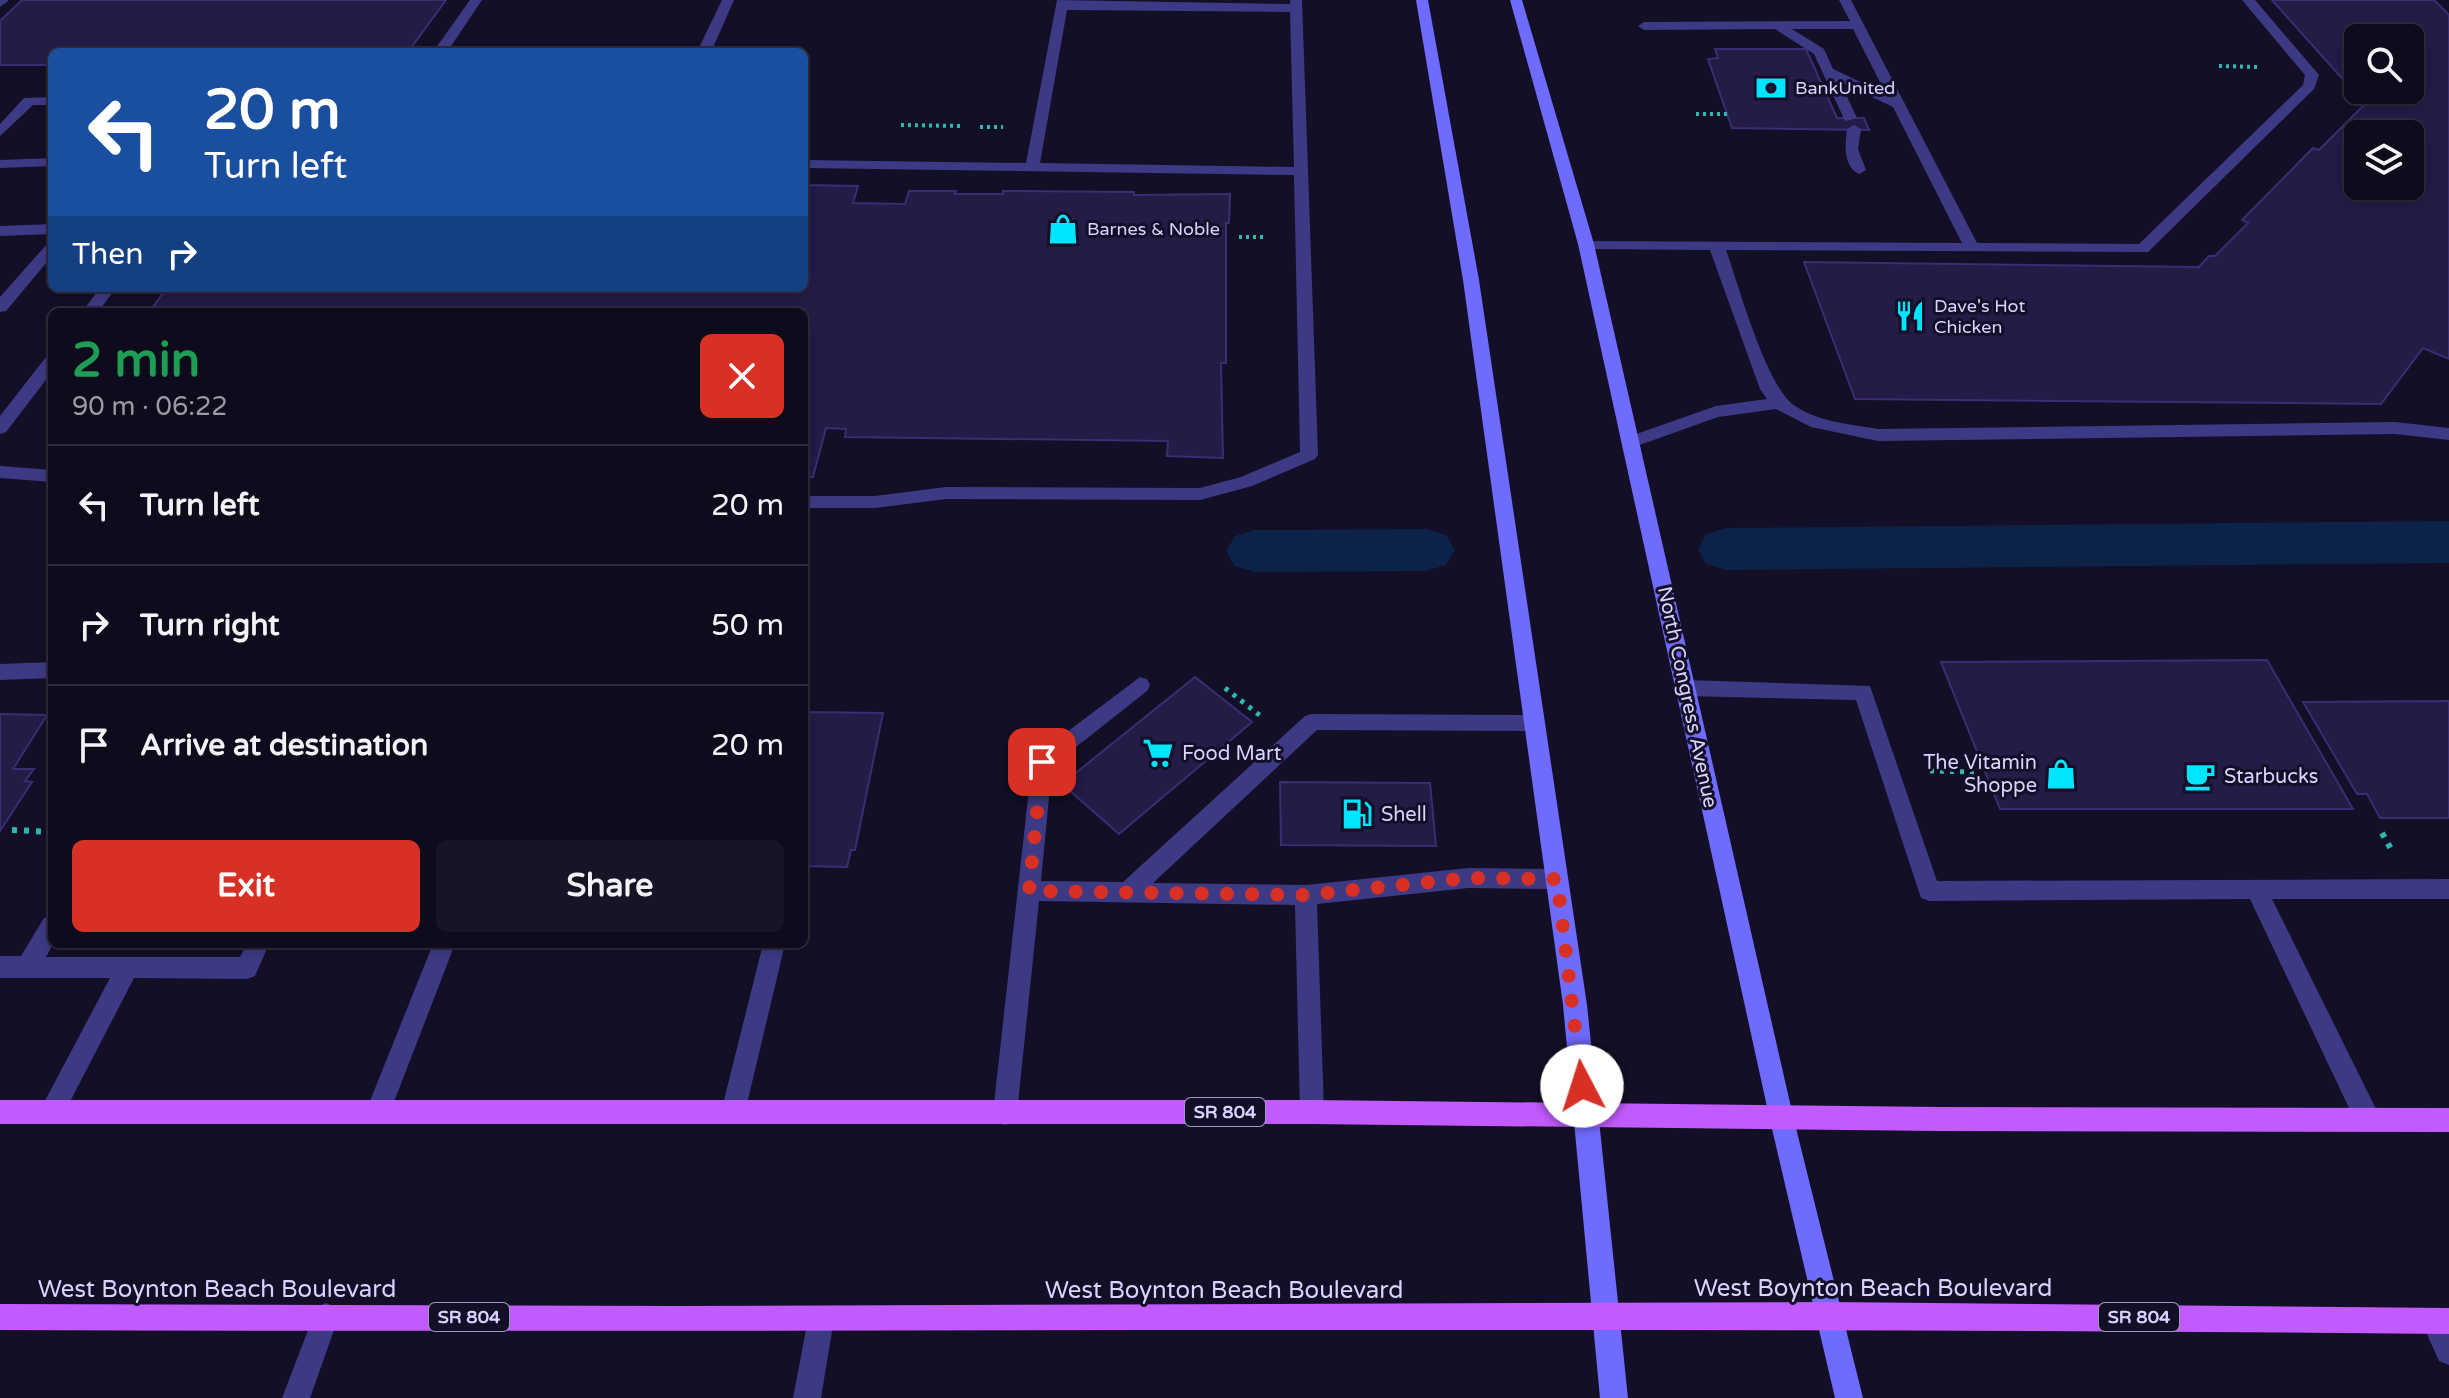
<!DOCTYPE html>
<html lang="en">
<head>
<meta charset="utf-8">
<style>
	:root { --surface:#0e0b1c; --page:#171425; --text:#f1f3f6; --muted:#9b9ba3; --line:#2e2b3b; --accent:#d93025 }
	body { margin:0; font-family:"Varela Round",sans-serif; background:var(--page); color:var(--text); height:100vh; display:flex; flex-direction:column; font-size:30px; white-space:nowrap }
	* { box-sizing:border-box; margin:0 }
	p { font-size:26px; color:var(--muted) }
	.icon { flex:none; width:44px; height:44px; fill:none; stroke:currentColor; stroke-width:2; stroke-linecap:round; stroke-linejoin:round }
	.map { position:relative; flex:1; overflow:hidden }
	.panel { position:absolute; left:48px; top:308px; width:760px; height:640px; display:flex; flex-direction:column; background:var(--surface); border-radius:12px; box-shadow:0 4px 12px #0003,0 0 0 2px var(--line) }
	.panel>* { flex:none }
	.banner { position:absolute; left:48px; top:48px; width:760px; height:244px; border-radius:12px; box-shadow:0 4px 12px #0003,0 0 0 2px var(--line); background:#1a4fa0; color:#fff; overflow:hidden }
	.controls { position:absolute; left:2344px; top:24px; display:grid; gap:16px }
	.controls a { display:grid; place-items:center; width:80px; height:80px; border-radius:12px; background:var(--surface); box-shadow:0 4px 12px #0003,0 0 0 2px var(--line); font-size:40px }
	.pin { position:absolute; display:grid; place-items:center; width:68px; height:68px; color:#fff; margin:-34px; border-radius:16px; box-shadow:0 4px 12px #0006 }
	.me { position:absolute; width:88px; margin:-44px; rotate:355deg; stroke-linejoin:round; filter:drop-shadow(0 0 6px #0008) }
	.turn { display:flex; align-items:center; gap:28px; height:168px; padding:0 24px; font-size:36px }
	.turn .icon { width:104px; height:104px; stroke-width:2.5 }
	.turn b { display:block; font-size:56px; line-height:68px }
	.then { display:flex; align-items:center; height:76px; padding:0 24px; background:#0003; gap:16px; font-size:30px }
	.round { display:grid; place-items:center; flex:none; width:84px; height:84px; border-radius:12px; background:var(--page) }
	.head { display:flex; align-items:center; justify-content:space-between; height:136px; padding:0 24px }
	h1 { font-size:48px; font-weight:700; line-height:60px; color:#1e9e55 }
	.cta { display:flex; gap:16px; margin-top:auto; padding:16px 24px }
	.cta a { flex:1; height:92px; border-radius:12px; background:var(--accent); color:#fff; font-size:32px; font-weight:700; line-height:92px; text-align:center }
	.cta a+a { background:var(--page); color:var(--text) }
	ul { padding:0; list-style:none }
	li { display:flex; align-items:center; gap:24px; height:120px; padding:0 24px; border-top:2px solid var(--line) }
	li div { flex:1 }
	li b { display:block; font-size:30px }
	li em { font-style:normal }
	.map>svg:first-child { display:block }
</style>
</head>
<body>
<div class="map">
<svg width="2449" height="1398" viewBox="0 0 2449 1398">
	<rect width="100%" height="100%" fill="#130f26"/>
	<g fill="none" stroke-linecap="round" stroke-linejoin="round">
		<!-- canal -->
		<g fill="#0c2248" fill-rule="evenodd">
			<polygon points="2449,521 2449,563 1726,570 1706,564 1698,549 1706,534 1726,528"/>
			<polygon points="1426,529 1446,535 1455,550 1446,565 1426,571 1255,572 1235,566 1226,551 1235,536 1255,530"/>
		</g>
	</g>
	<!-- building -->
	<g fill="#241b47" stroke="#3b2d73" stroke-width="2" fill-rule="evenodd">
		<polygon points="22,0 446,0 408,52 52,52 52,65 0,65 0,21"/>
		<path d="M2272,0h162l15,15v344l-26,-11 -42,56 -526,-5 -51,-137 395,5 10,-11h6l33,-33 -6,-3 71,-72 6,2 46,-46zM2358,38h52v52h-52zM2358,134h52v52h-52z"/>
		<polygon points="1715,49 1806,49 1837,118 1864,118 1869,130 1732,128 1708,59 1718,58"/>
		<polygon points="804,185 858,186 853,203 905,204 909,191 956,191 955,194 1003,194 1003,191 1134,192 1134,195 1230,194 1229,223 1226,223 1226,363 1221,363 1223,458 1167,456 1168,441 845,437 846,429 826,428 813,477 804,477 804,312 149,312 167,288 804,288"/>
		<polygon points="2267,660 2353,809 2000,809 1941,662"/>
		<polygon points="1195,677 1252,722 1119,834 1062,784"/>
		<polygon points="2449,701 2449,818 2380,818 2367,794 2357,794 2303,702"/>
		<polygon points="804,712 883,713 855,850 851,850 847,867 804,866"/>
		<polygon points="0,714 47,715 13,769 34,769 25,781 32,782 0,831"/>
		<polygon points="1280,782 1430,783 1436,846 1281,845"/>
	</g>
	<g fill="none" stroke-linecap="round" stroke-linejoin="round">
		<!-- path-far2 -->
		<g stroke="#2fb8b0" stroke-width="4" stroke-dasharray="3 4" stroke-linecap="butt">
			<polyline points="2219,66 2258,67"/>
			<polyline points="1696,114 1727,114"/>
			<polyline points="901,125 961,126"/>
			<polyline points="980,127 1003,127"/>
			<polyline points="1239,237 1266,237"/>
		</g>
		<!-- path-far1 -->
		<g stroke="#2fb8b0" stroke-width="5" stroke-dasharray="4 6" stroke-linecap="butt">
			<polyline points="1225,688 1262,717"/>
			<polyline points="1930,771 1976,772"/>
		</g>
		<!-- path -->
		<g stroke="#2fb8b0" stroke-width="6" stroke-dasharray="5 7" stroke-linecap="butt">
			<polyline points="12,830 52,832"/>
			<polyline points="2382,833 2391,849"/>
		</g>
		<!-- lane -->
		<g fill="#3d3a85" fill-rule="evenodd">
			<polygon points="0,0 8,0 8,1 0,7"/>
			<polygon points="470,0 482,0 447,52 433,52"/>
			<polygon points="722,0 734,0 711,52 697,52"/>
			<path d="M1057,0l233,4v-4h12l16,455 -3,4 -63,27 -52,14 -254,-1 -71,9h-71v-12h71l71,-9 254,1 41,-11 59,-25 -6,-277 -490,-7v-8l222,3zM1067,10l223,2 4,155 -254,-4z"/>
			<path d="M1839,0h12l126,243 162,1 164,-159 2,-10 -63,-75h13l64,75 -5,14 -166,163 -422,-2c13,36 40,137 69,156 24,16 55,18 83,23l517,-7 54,6v12l-54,-6 -517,7 -67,-14 -35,-18 -58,8 -81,29h-12l-3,-4 3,-4 91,-32 51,-7 -7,-10 -50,-139 -124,-1 -5,-2v-6l381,2 -69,-136 -53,-25 17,36 -12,3 -31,-67 -39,-25 -131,1 -6,-4 6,-4 206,-1zM1792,29h61l33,65 -53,-25 -9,-20z"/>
			<polygon points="52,97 52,105 33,105 0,136 0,124 24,98"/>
			<path d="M1854,125l7,4 -3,20 8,21 -7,4c-16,-8 -14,-29 -12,-45z"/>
			<polygon points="52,158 52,166 0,168 0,160"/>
			<polygon points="52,224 52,234 0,236 0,226"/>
			<polygon points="52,242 52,256 6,311 0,312 0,297 47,244"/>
			<polygon points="100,288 116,288 98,312 82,312"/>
			<polygon points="52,356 52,372 6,432 0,434 0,416 46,357"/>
			<polygon points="0,466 52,470 52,482 0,478"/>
			<polygon points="52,662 52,678 0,680 0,664"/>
			<polygon points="1140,677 1147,679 1150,685 1147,691 1052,766 1041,881 1123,882 1305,716 1312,714 1534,715 1541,717 1544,723 1541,729 1534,731 1317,730 1153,883 1306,885 1468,868 1557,869 1565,872 1568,879 1565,886 1557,889 1468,888 1317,904 1324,1112 1321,1121 1312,1124 1303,1121 1300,1112 1295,905 1039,901 1017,1113 1014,1122 1005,1125 996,1122 993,1113 1032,762 1035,756"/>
			<polygon points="1686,680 1870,686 1937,881 2449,879 2449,899 2272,899 2377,1111 2380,1120 2377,1129 2368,1132 2359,1129 2250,899 1929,901 1921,898 1856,700 1686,696 1679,694 1676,688 1679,682"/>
			<polygon points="52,915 53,944 46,957 240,957 247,944 269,944 255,976 247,979 134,978 60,1121 51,1124 42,1121 39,1112 110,978 0,978 0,956 21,956 44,918"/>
			<polygon points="433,944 455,944 387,1120 378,1123 369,1120 366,1111"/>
			<polygon points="763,944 785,944 745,1112 742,1121 733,1124 724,1121 721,1112"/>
			<polygon points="326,1303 335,1307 339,1316 310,1398 282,1398 317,1307"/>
			<polygon points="821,1306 830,1310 834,1319 821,1398 793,1398 808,1319 812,1310"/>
			<polygon points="2434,1308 2443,1312 2449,1323 2449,1365 2439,1361 2421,1321 2425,1312"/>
		</g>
		<!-- secondary -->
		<g fill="#6f6bff" fill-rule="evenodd">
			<polygon points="1416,0 1428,0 1479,280 1587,1005 1628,1398 1600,1398 1563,1005 1463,280"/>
			<polygon points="1510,0 1522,0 1594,244 1793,1116 1863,1398 1835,1398 1769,1116 1578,244"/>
		</g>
		<!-- primary -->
		<g fill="#c25bff" fill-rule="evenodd">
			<polygon points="0,1100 1312,1100 1939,1107 2449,1108 2449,1132 1939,1131 1312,1124 0,1124"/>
			<path d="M1829,1302l620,6v26c-816,-8 -1633,-1 -2449,-4v-26l679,2z"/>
		</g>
	</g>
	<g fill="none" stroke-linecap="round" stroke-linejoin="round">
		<!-- route -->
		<polyline stroke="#d93025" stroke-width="14" stroke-dasharray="0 25.2" points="1042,762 1029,891 1306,895 1468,878 1557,879 1582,1086"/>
	</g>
	<!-- icons -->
	<defs>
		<g id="bank-bare" transform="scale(2.4)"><path d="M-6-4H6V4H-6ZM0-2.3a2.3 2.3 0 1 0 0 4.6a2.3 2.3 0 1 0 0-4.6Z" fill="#00e5ff" stroke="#130f26" stroke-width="2.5" paint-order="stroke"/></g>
		<g id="shop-bare" transform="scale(2.4)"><path d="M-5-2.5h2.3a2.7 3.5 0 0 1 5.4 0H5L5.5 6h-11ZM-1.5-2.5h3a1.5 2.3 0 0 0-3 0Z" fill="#00e5ff" stroke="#130f26" stroke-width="2.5" paint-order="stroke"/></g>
		<g id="restaurant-bare" transform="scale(2.4)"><path d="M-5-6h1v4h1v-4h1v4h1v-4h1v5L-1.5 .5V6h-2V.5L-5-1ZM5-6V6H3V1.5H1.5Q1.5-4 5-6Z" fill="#00e5ff" stroke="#130f26" stroke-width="2.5" paint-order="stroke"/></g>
		<g id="supermarket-bare" transform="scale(2.4)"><path d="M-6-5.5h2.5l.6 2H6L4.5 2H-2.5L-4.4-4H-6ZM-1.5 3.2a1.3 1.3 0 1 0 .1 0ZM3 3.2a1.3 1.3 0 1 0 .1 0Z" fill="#00e5ff" stroke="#130f26" stroke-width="2.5" paint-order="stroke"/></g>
		<g id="cafe-bare" transform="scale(2.4)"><path d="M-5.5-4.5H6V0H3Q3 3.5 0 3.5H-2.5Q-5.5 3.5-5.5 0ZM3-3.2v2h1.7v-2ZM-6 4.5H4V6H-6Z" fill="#00e5ff" stroke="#130f26" stroke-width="2.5" paint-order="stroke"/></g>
		<g id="fuel-bare" transform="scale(2.4)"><path d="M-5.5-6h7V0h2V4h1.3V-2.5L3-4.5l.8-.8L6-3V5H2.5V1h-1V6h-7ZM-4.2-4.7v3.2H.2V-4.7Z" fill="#00e5ff" stroke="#130f26" stroke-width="2.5" paint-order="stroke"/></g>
	</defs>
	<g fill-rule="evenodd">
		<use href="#bank-bare" x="1771" y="88"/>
		<use href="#shop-bare" x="1063" y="229"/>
		<use href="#restaurant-bare" x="1910" y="316"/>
		<use href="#supermarket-bare" x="1158" y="753"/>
		<use href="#shop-bare" x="2061" y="774"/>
		<use href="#cafe-bare" x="2200" y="776"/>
		<use href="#fuel-bare" x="1357" y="814"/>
	</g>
	<g text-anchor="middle" stroke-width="6" stroke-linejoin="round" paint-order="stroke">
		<!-- far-poi labels -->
		<g font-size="18" fill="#d9d4ff" stroke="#130f26" text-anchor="start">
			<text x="1795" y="94">BankUnited</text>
			<text x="1087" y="235">Barnes &amp; Noble</text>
			<text x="1934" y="312">Dave's Hot<tspan x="1934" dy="21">Chicken</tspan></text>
		</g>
		<!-- shield labels -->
		<g fill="#130f26" stroke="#9e99be" stroke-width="2">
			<rect x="1185" y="1098" width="80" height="28" rx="6"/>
			<rect x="429" y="1303" width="80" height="28" rx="6"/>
			<rect x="2099" y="1303" width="80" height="28" rx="6"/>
		</g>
		<g font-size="18" font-weight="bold" fill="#d9d4ff">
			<text x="1225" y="1118">SR 804</text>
			<text x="469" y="1323">SR 804</text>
			<text x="2139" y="1323">SR 804</text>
		</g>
		<!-- street labels -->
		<g font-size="20" fill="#d9d4ff" stroke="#130f26">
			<text transform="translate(1688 697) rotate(78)" y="7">North Congress Avenue</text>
		</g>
		<!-- poi labels -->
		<g font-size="20" fill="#d9d4ff" stroke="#130f26" text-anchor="start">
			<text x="1182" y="760">Food Mart</text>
			<text x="2037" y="769" text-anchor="end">The Vitamin<tspan x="2037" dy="23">Shoppe</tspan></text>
			<text x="2224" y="783">Starbucks</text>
			<text x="1381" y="821">Shell</text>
		</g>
		<!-- near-street labels -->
		<g font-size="24" fill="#d9d4ff" stroke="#130f26">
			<text x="1873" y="1296">West Boynton Beach Boulevard</text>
			<text x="217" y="1297">West Boynton Beach Boulevard</text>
			<text x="1224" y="1298">West Boynton Beach Boulevard</text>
		</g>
	</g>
</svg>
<div class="controls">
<a><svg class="icon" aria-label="search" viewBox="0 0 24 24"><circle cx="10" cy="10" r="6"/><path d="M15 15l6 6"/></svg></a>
<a><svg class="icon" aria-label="layers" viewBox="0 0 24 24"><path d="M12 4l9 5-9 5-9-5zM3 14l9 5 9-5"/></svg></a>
</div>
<div class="pin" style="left:1042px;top:762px;background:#d93025"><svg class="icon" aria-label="arrive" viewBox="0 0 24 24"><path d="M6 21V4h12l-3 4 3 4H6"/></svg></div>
<svg class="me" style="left:1582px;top:1086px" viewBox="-20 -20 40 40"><circle r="19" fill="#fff"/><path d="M0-13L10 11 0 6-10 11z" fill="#d93025"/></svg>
<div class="banner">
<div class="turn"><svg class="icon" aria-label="left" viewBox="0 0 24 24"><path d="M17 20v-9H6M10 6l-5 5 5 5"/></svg><div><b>20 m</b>Turn left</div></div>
<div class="then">Then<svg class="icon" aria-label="right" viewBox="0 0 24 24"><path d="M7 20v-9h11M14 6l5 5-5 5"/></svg></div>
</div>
<section class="panel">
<div class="head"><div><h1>2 min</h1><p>90 m · 06:22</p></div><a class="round" style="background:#d93025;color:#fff"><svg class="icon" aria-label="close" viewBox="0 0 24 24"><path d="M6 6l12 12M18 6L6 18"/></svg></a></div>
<ul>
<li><svg class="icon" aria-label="left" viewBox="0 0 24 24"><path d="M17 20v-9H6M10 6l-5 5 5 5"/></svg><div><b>Turn left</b></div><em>20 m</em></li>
<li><svg class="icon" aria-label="right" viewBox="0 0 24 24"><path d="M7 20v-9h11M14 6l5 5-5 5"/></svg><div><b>Turn right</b></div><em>50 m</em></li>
<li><svg class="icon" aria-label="arrive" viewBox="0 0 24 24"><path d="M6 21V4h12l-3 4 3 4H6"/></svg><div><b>Arrive at destination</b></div><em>20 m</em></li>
</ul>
<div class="cta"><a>Exit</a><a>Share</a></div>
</section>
</div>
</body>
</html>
